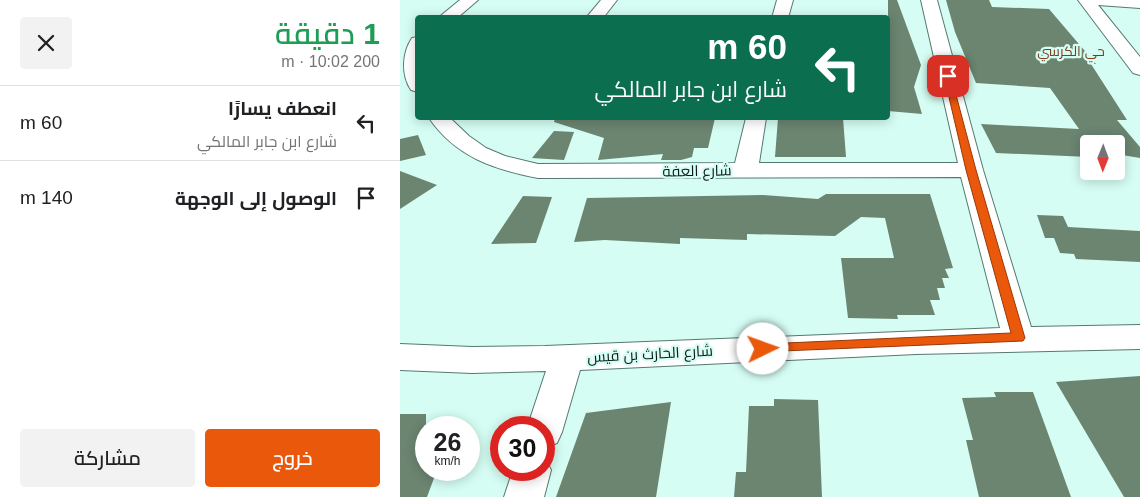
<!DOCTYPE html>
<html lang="ar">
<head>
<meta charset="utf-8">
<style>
	:root { --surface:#fff; --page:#f2f2f2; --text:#202124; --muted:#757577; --line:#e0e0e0; --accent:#ea580c }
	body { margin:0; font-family:Helvetica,Cairo,sans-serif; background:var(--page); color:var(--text); direction:rtl; height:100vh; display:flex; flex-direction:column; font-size:19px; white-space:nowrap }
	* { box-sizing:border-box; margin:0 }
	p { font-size:16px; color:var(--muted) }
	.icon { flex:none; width:28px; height:28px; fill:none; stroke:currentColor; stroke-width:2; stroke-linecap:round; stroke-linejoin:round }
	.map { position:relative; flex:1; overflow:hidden; direction:ltr }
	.panel { display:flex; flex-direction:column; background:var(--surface); width:400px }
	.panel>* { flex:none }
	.top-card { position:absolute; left:15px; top:15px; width:475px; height:105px; border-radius:5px; box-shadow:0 2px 12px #0003; direction:rtl; background:#0b6e4f; color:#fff; overflow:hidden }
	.needle { width:32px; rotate:181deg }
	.tools { position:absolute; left:680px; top:135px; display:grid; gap:10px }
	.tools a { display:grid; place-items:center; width:45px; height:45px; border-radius:5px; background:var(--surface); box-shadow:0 2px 12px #0003; font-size:25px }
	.speed { position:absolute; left:15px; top:416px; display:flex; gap:10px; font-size:25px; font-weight:700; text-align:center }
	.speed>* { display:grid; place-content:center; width:65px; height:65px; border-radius:50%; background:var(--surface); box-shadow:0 2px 12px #0003; line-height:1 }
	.speed small { font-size:12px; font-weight:400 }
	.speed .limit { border:8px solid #d22; background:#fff; color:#111 }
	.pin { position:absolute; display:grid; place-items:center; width:42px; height:42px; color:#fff; margin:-21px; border-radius:10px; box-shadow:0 2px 8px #0006 }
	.me { position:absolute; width:55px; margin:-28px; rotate:87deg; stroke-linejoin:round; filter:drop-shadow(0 0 4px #0008) }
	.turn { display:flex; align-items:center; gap:18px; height:105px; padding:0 20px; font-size:22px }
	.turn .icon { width:65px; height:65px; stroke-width:2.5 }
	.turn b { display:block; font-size:35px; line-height:42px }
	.round { display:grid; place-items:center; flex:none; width:52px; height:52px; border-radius:5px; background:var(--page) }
	.headline { display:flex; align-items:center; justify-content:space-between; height:85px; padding:0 20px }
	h1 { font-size:30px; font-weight:600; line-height:38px; color:#1e9e55 }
	.action { display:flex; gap:10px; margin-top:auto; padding:10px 20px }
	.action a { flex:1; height:58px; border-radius:5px; background:var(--accent); color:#fff; font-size:20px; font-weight:600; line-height:58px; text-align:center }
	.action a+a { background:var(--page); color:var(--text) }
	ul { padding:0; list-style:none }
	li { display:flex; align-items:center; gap:15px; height:75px; padding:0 20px; border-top:1px solid var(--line) }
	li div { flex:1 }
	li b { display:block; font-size:19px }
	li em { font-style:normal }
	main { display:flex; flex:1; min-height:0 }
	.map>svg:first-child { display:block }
</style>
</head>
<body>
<main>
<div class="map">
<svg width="740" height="497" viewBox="0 0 740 497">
	<rect width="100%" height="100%" fill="#d5fdf3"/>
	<!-- building -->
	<g fill="#6b8571">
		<polygon points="488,0 497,0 521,65 514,87 522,114 488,111"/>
		<polygon points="546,0 589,0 592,7 649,9 696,64 691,64 727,120 717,120 740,147 740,158 716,154 716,144 689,144 689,157 596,153 581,124 679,129 650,88 576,83 555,32"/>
		<polygon points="155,118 315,118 308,148 294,148 292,157 281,160 261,160 263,154 198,160 204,138 154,122"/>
		<polygon points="378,118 443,118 446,157 375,157"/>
		<polygon points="154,131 174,132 164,160 132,158"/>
		<polygon points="18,135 26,155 0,161 0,139"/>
		<polygon points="0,171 37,185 0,209"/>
		<polygon points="426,194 530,194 553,268 545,269 549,278 542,278 545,288 537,288 540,300 530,300 535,315 497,315 498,319 448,318 441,258 494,258 485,218 461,217 435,236 347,234 347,240 280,238 280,244 205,240 174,242 187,198 363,195 418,199"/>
		<polygon points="123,196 152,197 136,243 91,244"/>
		<polygon points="637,215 663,216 668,227 740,231 740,262 676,259 674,254 660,253 654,238 645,238"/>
		<polygon points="740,376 740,497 724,497 656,382"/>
		<polygon points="594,392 633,392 671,497 579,497 566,440 573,440 562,398 596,397"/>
		<polygon points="374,399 418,400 422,497 334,497 336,472 346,472 349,406 374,406"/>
		<polygon points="271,402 256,497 156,497 186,413"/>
		<polygon points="0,414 26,414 26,470 37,470 27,497 0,497"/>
	</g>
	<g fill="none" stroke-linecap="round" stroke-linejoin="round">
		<!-- street casing -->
		<g stroke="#557970" stroke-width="2">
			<g id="street">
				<polygon points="60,0 78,0 57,18 38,18"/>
				<polygon points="201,0 217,0 203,18 186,18"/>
				<polygon points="377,0 393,0 388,18 372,18"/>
				<path d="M521,0h16l46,170 48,157 109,-2v24l-224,5 -336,16 -18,62 -5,11 -13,5v-20h-17l19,-57 -74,2 -72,-3v-26l72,3 73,-1 455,-18 -39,-151 -423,1c-45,-9 -82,-21 -109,-60h21l19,18 17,12 19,8 33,8 197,-1 11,-45h20l-7,45h199z"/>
				<polygon points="678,0 740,0 740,8 698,5 740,57 740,75 733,73"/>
				<path d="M18,37v55l-7,-2c-10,-15 -9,-37 1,-52z"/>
				<polygon points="144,457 151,470 144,497 104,497 113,470 144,470"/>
			</g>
		</g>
		<!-- street -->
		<use href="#street" fill="#fff" fill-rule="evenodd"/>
	</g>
	<!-- route -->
	<polygon fill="#ea580c" stroke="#983908" points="548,73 551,76 576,170 625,338 623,341 358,352 357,349 363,344 611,333 566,170 544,76"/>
	<g text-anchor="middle" stroke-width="4.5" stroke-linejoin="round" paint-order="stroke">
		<!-- far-neighbourhood labels -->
		<g font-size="14" fill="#7e3e1c" stroke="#d5fdf3">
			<text x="671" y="56">حي الكرسي</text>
		</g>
		<!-- street labels -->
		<g font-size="15" fill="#0c1a17" stroke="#d5fdf3">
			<text transform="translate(297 171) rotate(-1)" y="5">شارع العفة</text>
			<text transform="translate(250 354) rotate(-3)" y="5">شارع الحارث بن قيس</text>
		</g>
	</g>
</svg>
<div class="tools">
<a><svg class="needle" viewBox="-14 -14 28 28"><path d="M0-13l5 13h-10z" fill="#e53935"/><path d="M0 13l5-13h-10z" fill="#757577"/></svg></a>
</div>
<div class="speed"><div>26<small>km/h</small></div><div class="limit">30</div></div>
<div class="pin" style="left:548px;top:76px;background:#d93025"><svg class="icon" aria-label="arrive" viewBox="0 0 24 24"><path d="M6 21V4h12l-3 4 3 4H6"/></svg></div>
<svg class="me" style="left:363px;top:349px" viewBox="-20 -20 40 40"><circle r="19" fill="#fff"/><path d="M0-13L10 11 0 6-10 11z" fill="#ea580c"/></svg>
<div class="top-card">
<div class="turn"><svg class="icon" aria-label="left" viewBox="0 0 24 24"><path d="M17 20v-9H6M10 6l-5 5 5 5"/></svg><div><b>60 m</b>شارع ابن جابر المالكي</div></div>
</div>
</div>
<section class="panel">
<div class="headline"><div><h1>1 دقيقة</h1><p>200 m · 10:02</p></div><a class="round"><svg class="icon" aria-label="close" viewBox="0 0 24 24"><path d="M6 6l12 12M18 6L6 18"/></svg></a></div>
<ul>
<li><svg class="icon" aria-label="left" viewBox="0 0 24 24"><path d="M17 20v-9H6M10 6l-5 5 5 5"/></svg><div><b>انعطف يسارًا</b><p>شارع ابن جابر المالكي</p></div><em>60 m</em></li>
<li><svg class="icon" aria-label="arrive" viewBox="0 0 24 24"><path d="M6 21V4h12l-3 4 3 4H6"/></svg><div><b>الوصول إلى الوجهة</b></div><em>140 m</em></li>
</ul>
<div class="action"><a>خروج</a><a>مشاركة</a></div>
</section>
</main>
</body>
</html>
